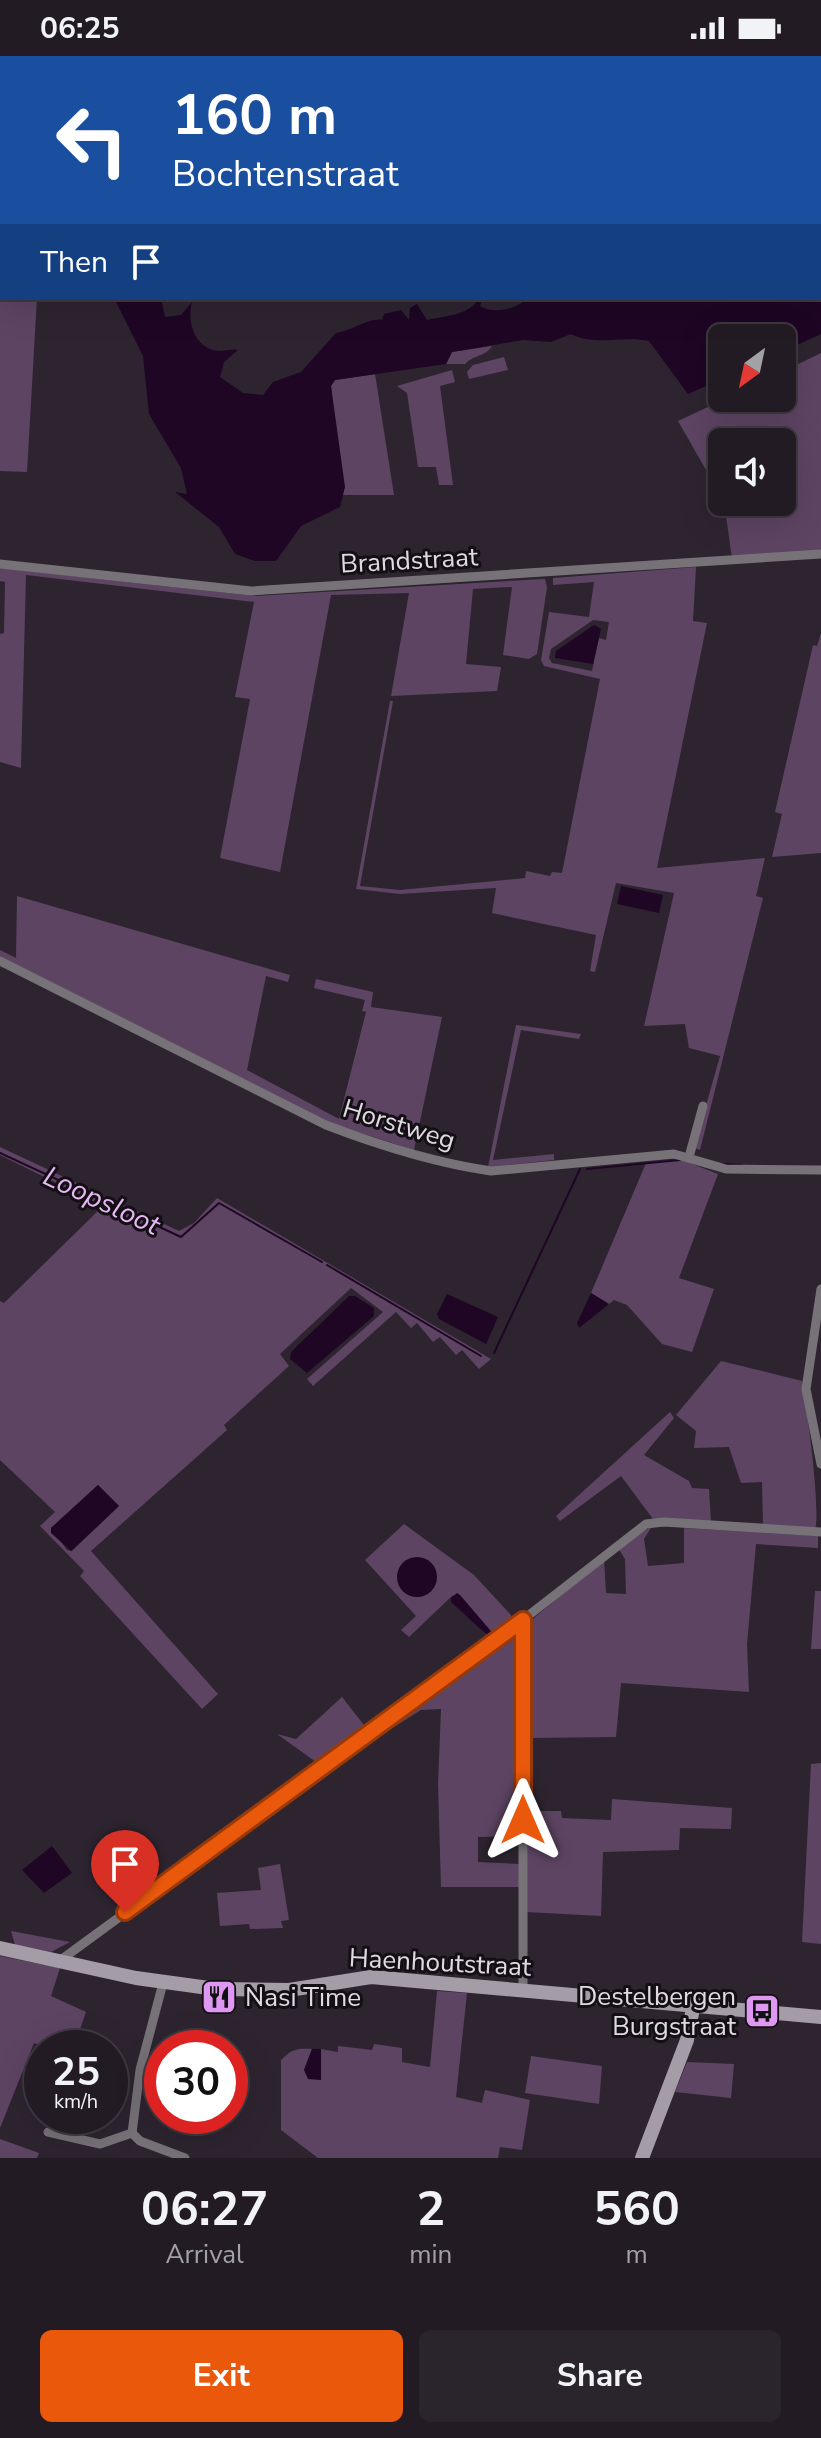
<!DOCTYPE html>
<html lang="en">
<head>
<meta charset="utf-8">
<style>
	:root { --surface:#221b24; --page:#2a242c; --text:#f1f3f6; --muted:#a2a1a6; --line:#3f3941; --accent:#ea580c }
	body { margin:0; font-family:"Nunito Sans",sans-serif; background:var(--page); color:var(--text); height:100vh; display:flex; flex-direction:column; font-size:30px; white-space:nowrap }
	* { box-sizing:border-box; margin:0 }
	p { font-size:26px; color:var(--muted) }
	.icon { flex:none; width:44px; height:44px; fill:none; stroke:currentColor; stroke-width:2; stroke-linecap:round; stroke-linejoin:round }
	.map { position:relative; height:2102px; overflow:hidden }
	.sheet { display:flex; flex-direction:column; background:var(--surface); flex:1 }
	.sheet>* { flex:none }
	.hud { position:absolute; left:0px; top:0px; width:822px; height:244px; box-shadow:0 8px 32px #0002,0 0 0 2px var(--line); background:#1a4fa0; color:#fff; overflow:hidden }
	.needle { width:52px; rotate:213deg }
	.controls { position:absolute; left:708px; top:268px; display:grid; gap:16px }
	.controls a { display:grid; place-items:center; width:88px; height:88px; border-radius:12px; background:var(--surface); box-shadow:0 8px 32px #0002,0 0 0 2px var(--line); font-size:40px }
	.speed { position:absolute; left:24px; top:1974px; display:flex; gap:16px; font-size:40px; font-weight:700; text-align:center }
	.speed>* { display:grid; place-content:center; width:104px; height:104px; border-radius:50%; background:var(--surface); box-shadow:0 8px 32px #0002,0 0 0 2px var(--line); line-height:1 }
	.speed small { font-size:20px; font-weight:400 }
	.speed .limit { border:12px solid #d22; background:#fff; color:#111 }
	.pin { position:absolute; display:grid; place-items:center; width:68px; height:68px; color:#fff; margin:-82px -34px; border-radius:50% 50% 50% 0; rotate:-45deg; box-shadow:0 0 8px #0007 }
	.pin .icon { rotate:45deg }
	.me { position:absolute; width:88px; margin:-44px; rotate:0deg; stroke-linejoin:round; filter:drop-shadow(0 0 6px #0008) }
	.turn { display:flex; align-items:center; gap:28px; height:168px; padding:0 40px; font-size:36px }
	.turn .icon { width:104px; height:104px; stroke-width:2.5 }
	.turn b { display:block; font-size:56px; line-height:68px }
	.then { display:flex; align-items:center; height:76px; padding:0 40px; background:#0003; gap:16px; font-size:30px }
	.eta { display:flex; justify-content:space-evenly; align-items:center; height:136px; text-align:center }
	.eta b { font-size:48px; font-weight:700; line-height:56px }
	.cta { display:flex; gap:16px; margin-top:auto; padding:16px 40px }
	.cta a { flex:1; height:92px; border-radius:12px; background:var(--accent); color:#fff; font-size:32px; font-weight:700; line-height:92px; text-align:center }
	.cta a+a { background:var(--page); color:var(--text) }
	.status { display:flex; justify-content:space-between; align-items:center; height:56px; padding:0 40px; background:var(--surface); direction:ltr }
	.status svg { height:22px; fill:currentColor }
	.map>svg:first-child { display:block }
</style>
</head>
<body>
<div class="status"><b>06:25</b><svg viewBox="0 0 49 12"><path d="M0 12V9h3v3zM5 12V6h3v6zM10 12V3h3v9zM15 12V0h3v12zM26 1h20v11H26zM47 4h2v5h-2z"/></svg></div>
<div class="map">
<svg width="821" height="2102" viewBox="0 0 821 2102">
	<rect width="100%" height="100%" fill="#2d2430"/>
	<!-- green -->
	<g fill="#5d4463" fill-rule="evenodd">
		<polygon points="0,210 2,242 37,242 27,416 0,415"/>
		<path d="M492,290c-7,11 -19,9 -27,18h-19l6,-12z"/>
		<polygon points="821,297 821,494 732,502 724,446 782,446 782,386 722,386 722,442 678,365 727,342 782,342 782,316"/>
		<polygon points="504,301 508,314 469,323 467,316 473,309"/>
		<polygon points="452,314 455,326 440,330 453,429 439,429 436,411 418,411 407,337 397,330"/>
		<polygon points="375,318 394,439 343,439 331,330 335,324"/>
		<path d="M696,511l-3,54 14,2 -50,245 108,-10 -9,38 7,2 -63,252 -6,-2 26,-92 -31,-8 -4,-24 -41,2 30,-133 -58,-10 -21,89 -5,-1 6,-36 -104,-22 4,-25 -96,6 -44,-5 34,-188h3l-33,185 40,4 125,-12 1,-7 24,5 2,-4 10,1 38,-194 -56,-13 -3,-6 8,-48 40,5 5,-35 -41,3v-7zM593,564l16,2 -3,18 -7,-2 -7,33 -40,-8 -3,-5 2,-9z"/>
		<polygon points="0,512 255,540 542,523 545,523 547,531 537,598 529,603 503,599 512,531 473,533 466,608 501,611 497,635 391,640 409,537 331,539 280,816 220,802 250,643 235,641 254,546 26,519 21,712 0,706 0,578 4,577 5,526 0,525"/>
		<polygon points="821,577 821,797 772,801 782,758 775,756 813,589 817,590"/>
		<polygon points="17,840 290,919 288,926 266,920 247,1014 339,1063 366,956 362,955 365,944 314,932 316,923 373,936 371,951 442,961 414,1094 336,1069 0,901 0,894 16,902"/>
		<polygon points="516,969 581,978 579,983 521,974 493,1104 554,1098 554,1104 488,1111"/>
		<path d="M0,1091l179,84 15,-8 23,-25 274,161 -12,10 -17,-19 -6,5 -16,-18 -7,5 -16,-19 -6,5 -15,-16 -83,74 -6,-7 76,-67 -32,-24 -71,66 9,12 -65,59 3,5 -136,121 127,143 -16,15 -122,-133 4,-5 -44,-45 15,-14 -55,-52v-159l4,2 99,-97 -103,-51zM98,1429l21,21 -47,45 -5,-1 -16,-22z"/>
		<polygon points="680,1103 718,1118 679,1222 714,1233 692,1296 662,1288 627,1249 614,1244 609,1248 591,1237 646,1107"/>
		<path d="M721,1305l81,20c5,28 19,129 13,149l-52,-5 -1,-43 -21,1 -12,-36 -35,1 2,-17 -20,-16z"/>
		<polygon points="670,1356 674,1362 644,1399 689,1425 692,1432 709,1433 711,1466 653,1463 621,1420 560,1465 556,1460"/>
		<polygon points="404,1468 474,1519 511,1559 512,1568 491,1585 453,1539 409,1581 401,1574 416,1560 365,1504"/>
		<polygon points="652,1470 644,1483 648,1510 684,1507 684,1472 818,1480 818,1492 756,1488 747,1588 749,1636 621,1627 616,1681 529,1682 528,1567 604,1503 606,1537 626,1538 625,1503 618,1492"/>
		<polygon points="815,1535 821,1535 821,1593 811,1593"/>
		<polygon points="512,1578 519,1588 518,1780 478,1781 478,1806 519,1808 519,1831 441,1831 438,1728 441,1653 421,1654 394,1671 391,1667"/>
		<polygon points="342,1641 368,1674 213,1788 209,1785 316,1706 277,1678 296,1683"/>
		<polygon points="821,1707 821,1888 802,1886 811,1708"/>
		<polygon points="612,1743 732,1752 731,1773 680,1772 679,1794 603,1796 601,1860 526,1856 528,1755 561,1755 562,1762 611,1764"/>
		<polygon points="280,1808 289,1864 281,1865 283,1872 250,1873 249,1868 220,1870 217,1837 261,1834 258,1812"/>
		<polygon points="11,1875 70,1886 51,1896 15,1889"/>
		<polygon points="0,1900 60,1912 51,1940 86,1956 78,1979 109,1990 48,1992 34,1987 0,2072"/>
		<path d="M437,1935l30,2 -11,104 26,6 3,-13 45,10 -8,50 -22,-3 -2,11h-180l-37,-28v-70c11,-11 16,-12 31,-11l-8,21 17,10v-31l17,3v-6l34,4 2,-6 28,4v14l28,5z"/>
		<polygon points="531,2000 602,2010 599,2048 525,2037"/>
		<polygon points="687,2006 734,2008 731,2042 675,2036"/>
		<polygon points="0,2083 39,2097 37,2102 0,2102"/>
	</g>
	<!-- water -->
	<g fill="#1e0624">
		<path d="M821,78v200l-39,18v-14h-60v41l-34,15 -39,-53c-27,-6 -52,6 -78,-7l-20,8 -28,-2 -71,12 -6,12 -111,16 -4,6 14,101 -5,20 -39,19 -25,35h-21l-20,-7 -16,-27 -44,-35 12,2 -6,-26 -32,-54 -6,-58 -29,-58h47l4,19 16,-2 11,-13c-5,18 1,42 21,48 9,3 17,-2 25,0l-14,12 -4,15 23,16 20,2 10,-13 28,-10 35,-39c15,-2 35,-16 46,-13l2,-6 17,-4 8,10 1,-12 7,-4 10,16c17,-4 44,-5 52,-22h4l-3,8c12,8 37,4 47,-8h293z"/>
		<polygon points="594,569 601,573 593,608 555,602 556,595"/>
		<polygon points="621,830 663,839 659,857 617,848"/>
		<polygon points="591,1237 609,1248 579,1272 577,1267"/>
		<polygon points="447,1238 498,1261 486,1288 439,1263 437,1258"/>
		<polygon points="349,1240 355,1240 374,1252 374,1260 307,1317 290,1303 291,1296"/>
		<polygon points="98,1429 119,1450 71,1495 51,1477 51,1472"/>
		<circle cx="417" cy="1521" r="20"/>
		<polygon points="457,1537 460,1539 496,1581 493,1584 488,1580 451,1546 451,1542"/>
		<polygon points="52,1790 72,1817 44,1837 22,1814"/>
		<polygon points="312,1993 321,1993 321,2024 308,2023 304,2014"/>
	</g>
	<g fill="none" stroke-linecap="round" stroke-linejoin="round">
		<!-- stream -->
		<g stroke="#1e0624" stroke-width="2">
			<polyline points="0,1097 181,1181 219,1147 322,1206"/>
			<polyline points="724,1108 741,1109"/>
			<polyline points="587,1113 680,1104"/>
			<polyline points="327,1209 481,1300"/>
			<polyline points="494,1297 580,1113"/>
		</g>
		<!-- street -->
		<g stroke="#777278" stroke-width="9">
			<polyline points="0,508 251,535 821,498"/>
			<path d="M0,905l326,164c52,20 110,38 165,46l183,-17 52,15 95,1"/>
			<polyline points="689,1101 703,1050"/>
			<polyline points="821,1233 806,1333 821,1408"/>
			<polyline points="58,1906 484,1594 646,1468 664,1466 821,1476"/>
			<polyline points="523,1935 523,1564"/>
			<polyline points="48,2076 100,2088 132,2077 140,2085 185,2102"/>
			<polyline points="132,2077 140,2014 163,1927"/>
		</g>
		<!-- secondary -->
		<g stroke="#a49ca6" stroke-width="14">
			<polyline points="0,1892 136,1922 216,1933 289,1934 371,1921 821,1961"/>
			<polyline points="642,2102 687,1984 694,1947"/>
		</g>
	</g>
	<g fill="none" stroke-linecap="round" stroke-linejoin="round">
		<!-- route casing -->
		<g stroke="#983908" stroke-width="20">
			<polyline id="route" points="125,1856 523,1564 523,1764"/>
		</g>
		<!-- route -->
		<use href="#route" stroke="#ea580c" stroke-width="14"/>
	</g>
	<!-- icons -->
	<defs>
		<g id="restaurant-square" transform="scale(1.8)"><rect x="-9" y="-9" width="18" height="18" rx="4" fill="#de98f2" stroke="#130f14"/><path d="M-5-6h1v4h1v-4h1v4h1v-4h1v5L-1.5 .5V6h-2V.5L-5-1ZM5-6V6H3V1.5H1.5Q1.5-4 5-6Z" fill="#111"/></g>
		<g id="bus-square" transform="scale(1.8)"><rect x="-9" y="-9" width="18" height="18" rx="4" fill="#de98f2" stroke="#130f14"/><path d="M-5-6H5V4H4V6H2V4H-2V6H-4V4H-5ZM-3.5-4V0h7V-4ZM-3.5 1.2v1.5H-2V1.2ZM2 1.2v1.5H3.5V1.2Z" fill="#111"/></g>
	</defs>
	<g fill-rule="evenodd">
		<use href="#restaurant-square" x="219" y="1941"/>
		<use href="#bus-square" x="762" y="1955"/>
	</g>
	<g text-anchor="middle" stroke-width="6" stroke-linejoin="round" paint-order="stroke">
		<!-- street labels -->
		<g font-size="26" fill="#e0d9e2" stroke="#130f14">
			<text transform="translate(409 504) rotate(-3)" y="9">Brandstraat</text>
			<text transform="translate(399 1068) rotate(17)" y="9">Horstweg</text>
			<text transform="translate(440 1906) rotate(3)" y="9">Haenhoutstraat</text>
		</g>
		<!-- poi labels -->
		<g font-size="26" fill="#e0d9e2" stroke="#130f14" text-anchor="end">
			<text x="736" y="1949">Destelbergen<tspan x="736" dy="30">Burgstraat</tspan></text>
			<text x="245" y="1950" text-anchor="start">Nasi Time</text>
		</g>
		<!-- water labels -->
		<g font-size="28" font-style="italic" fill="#e5b7f2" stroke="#130f14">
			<text transform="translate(102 1144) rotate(25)" y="10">Loopsloot</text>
		</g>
	</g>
</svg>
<div class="controls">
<a><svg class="needle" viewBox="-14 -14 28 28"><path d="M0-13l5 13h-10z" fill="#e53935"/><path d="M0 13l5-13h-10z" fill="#a2a1a6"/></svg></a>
<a><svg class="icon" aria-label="sound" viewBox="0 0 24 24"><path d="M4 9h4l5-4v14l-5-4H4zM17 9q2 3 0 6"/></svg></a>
</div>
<div class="speed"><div>25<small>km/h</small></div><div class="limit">30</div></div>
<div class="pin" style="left:125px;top:1856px;background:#d93025"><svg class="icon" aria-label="arrive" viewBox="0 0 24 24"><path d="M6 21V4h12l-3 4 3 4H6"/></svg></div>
<svg class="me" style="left:523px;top:1764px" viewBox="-20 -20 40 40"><path d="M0-17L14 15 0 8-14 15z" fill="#ea580c" stroke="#fff" stroke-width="4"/></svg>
<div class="hud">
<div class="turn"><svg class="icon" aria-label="left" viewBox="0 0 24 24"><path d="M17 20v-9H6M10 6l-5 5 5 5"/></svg><div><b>160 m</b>Bochtenstraat</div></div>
<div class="then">Then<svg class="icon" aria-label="arrive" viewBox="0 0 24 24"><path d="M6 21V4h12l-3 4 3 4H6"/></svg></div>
</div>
</div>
<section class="sheet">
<div class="eta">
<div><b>06:27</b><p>Arrival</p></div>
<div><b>2</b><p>min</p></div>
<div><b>560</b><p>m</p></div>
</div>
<div class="cta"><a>Exit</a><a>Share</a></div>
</section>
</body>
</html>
